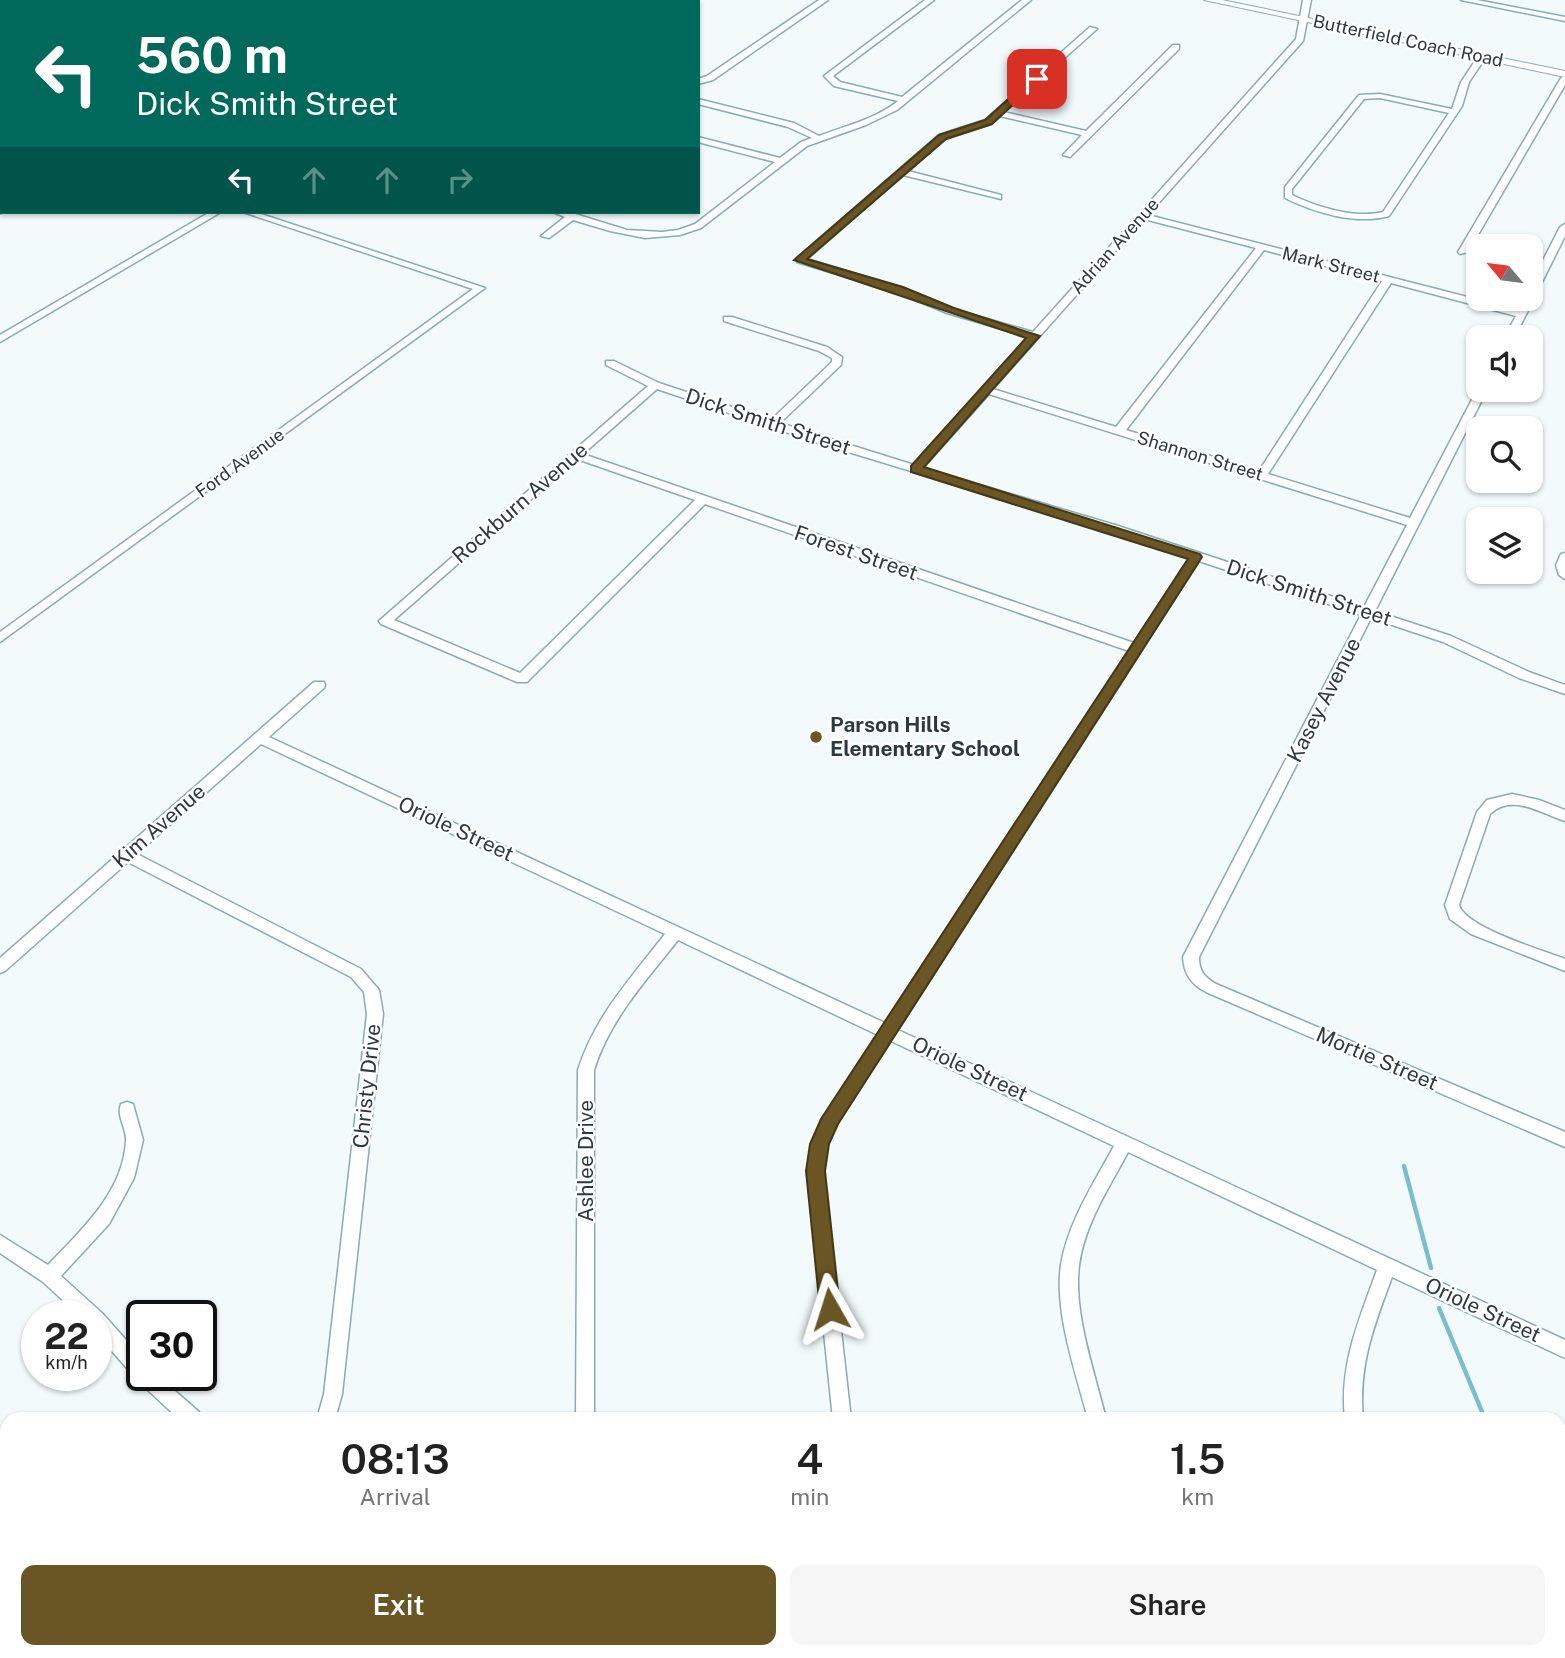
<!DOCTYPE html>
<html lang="en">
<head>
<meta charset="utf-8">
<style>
	:root { --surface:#fff; --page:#f6f6f6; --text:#222; --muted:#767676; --accent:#6a5524 }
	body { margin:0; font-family:"Public Sans",sans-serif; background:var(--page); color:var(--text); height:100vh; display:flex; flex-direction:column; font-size:26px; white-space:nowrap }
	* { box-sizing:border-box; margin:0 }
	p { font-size:23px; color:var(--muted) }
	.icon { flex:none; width:38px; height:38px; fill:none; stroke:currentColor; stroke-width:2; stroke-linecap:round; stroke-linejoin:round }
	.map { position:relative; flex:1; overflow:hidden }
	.sheet { position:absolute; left:0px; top:1412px; width:1566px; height:247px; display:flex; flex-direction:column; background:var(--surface); border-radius:21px 21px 0 0; box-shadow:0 2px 5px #0004 }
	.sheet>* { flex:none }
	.banner { position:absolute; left:0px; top:0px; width:700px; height:214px; box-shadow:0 2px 5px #0004; background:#00695c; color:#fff; overflow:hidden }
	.needle { width:46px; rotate:299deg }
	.controls { position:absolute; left:1466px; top:234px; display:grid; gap:14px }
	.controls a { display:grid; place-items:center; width:77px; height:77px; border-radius:14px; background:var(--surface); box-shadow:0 2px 5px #0004; font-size:35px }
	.speed { position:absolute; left:21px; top:1300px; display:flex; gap:14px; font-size:35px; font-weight:700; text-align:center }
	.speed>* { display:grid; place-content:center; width:91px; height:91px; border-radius:50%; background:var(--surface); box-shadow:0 2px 5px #0004; line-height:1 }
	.speed small { font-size:18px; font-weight:400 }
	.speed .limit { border:4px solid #111; border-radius:10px; background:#fff; color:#111 }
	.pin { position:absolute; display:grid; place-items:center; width:60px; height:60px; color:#fff; margin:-30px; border-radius:14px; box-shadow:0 4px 10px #0006 }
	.me { position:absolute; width:77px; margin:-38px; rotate:354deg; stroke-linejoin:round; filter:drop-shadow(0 0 5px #0008) }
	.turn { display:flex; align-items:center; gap:24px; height:147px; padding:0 21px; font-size:32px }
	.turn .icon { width:91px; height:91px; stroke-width:2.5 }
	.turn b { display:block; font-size:49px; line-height:60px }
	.lanes { display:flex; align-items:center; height:66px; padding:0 21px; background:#0003; justify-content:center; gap:35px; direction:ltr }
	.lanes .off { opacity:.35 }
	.eta { display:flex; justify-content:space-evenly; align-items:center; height:119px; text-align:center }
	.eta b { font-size:42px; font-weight:600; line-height:49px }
	.primary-button { display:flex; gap:14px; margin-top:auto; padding:14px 21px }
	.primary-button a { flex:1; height:80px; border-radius:14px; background:var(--accent); color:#fff; font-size:28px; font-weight:600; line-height:80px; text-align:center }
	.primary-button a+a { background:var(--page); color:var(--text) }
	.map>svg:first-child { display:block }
</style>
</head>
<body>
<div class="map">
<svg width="1565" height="1658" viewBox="0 0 1565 1658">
	<rect width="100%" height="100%" fill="#f2fafc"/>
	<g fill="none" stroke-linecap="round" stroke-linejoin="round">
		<!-- stream-far1 -->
		<g stroke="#7abece" stroke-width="2">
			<polyline points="381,2 384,0"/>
			<polyline points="0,214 4,212"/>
		</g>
		<!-- stream -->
		<g stroke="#7abece" stroke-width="4.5">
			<polyline points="1404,1166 1431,1268"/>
			<polyline points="1439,1308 1485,1419"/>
			<polyline points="1559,1603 1565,1617"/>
		</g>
		<!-- minor casing -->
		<g stroke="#87acb6" stroke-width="3">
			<g id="minor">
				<polygon points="0,0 13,2 2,2"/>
				<polygon points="363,0 372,0 361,2"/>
				<polygon points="819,0 828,0 713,80 698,84 698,79 707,76"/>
				<path d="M925,0h9l-101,76 7,6 62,15 120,-97h9l-134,110 -31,15 -59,21 -106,82 -21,7 -35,3 -35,-7 -37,-11 -24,18 -8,-2 24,-19 -12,-5 19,1 55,17 35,2 16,-2 17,-6 80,-62 -77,-20v-5l82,21 21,-16 11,-4 -24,-11 -90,-23v-5l96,24 25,13c26,-10 57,-17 79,-35l-64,-15 -10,-10z"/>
				<path d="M1303,0h8l-8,41 -155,174 370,95 6,-11h7v-15l29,-57 5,-3v12l-29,58 -4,3 2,2 -20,39h-10l12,-22 -125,-33 -123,191 142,44 67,-128 2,-2v2h8l-112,221 76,25 78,36 36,13v9l-46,-16 -76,-36 -72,-24 -172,339c0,14 5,20 17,27l349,148v15l-359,-155c-15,-8 -22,-18 -23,-35l178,-342 -162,-54 -301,469 667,310v18l-173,-81c-18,49 -34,88 -29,142h-18c-6,-54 14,-99 32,-149l-249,-118c-19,36 -44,73 -49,114 -6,47 16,107 27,153h-18c-12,-46 -34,-107 -27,-154 7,-43 33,-82 53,-119l-223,-105 -54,83 -9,20 -5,27 28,248h-18l-26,-248 5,-27 13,-29 53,-80 -200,-95c-33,42 -68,79 -84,130v349h-18l2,-349c17,-54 53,-92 87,-136l-404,-190 -124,110 224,115 18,21 4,24 -41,380 -7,25h-18l7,-25 43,-380 -3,-22 -13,-15 -223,-115 -123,109 -5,2v-15l314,-276h10l1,3 -1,3 -55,49 616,286 244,-372 -424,-147 -178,178h-10l-136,-58 -2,-3 269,-235 -42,-21v-4h8l45,22 112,37 61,-58v-4l-13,-7 -95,-30v-4h8l95,30 15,10 -1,8 -61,58 134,42 114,-128 -81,-24 -51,-21 -99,-30v-4l142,-123 46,-15 105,-93 7,2 -93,83 82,19 87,-86h6v4l-109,108 -7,-2 19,-20 -82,-19 -9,8 -46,15 -37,32 93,24v4l-98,-24 -96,84 95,29 51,21 80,23 263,-293zM1144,219l112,29 -140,179 -123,-38zM1264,250l118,31 -123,190 -133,-41zM657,389l162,54 288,88 82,27 -55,85 -551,-189zM989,394l418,131 -43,82 -249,-82 -192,-57zM577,459l118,41 -175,173 -126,-53z"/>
				<polygon points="1461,0 1477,0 1565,17 1565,21"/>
				<path d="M1479,55l7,2 -17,25 -7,24 -73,110c-33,9 -74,-3 -104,-18v-11l74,-92 21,-1 72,15 9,-27zM1380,98l69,15 -66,99c-28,7 -66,-5 -91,-17v-6l72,-90z"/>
				<polygon points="1565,76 1565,85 1468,252 1460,254 1458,252 1561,78"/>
				<polygon points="210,212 221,212 0,342 0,335"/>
				<polygon points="243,212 255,212 485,288 0,642 0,632 473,289"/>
				<polygon points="1565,553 1565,579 1559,575 1556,565 1561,554"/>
				<path d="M1512,794l27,6 26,10v11c-25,-8 -53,-28 -75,-7l-31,91c7,23 83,45 106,54v12l-94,-37 -21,-15 -5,-14 32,-93 10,-12z"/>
				<path d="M127,1102l6,2 10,36 -9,38 -25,46 -48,52 41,37 40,45v18h16l41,36 2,7h-22l-40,-37 -43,-49v-17h-16l-37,-34 -43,-29v-18l48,30c33,-35 75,-72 78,-124 1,-12 -10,-25 -5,-37z"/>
				<polygon points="527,1652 553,1652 555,1658 529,1658"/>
				<polygon points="831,1652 852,1652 850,1658 829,1658"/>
				<polygon points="1136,1652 1156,1652 1157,1658 1137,1658"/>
				<polygon points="1419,1652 1439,1652 1441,1658 1421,1658"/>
			</g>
		</g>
		<!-- major casing -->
		<g stroke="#87acb6" stroke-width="2">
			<polygon id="major" points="1204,0 1222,0 1565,71 1565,77"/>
		</g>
		<!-- minor -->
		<use href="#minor" fill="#fff" fill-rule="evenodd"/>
		<!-- major -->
		<use href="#major" fill="#fff" fill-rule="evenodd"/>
	</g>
	<!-- route -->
	<polygon fill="#6a5524" stroke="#453717" stroke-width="2" points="1033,77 1041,79 992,124 946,139 807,259 903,287 954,308 1040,336 924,467 1200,554 1202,557 838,1124 829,1144 825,1171 840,1309 837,1316 830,1318 823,1316 820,1309 806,1171 810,1144 821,1119 1188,559 911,472 911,466 1026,338 794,260 939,135 985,120"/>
	<!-- markers -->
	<circle fill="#6a5524" stroke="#fff" stroke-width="2.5" cx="816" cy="737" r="7"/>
	<g text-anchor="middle" stroke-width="5" stroke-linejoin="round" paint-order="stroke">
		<!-- far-street labels -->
		<g font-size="18" fill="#2b3a3e" stroke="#fff">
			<text transform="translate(1408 41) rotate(12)" y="6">Butterfield Coach Road</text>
			<text transform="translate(1115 246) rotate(-48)" y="6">Adrian Avenue</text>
			<text transform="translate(1331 265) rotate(14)" y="6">Mark Street</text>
			<text transform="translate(1200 456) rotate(17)" y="6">Shannon Street</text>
			<text transform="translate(240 463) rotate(-36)" y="6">Ford Avenue</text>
		</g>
		<!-- street labels -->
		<g font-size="21" fill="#2b3a3e" stroke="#fff">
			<text transform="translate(768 422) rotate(18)" y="7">Dick Smith Street</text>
			<text transform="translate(520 503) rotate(-41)" y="7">Rockburn Avenue</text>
			<text transform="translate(856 553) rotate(19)" y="7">Forest Street</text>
			<text transform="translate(1309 593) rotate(18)" y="7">Dick Smith Street</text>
			<text transform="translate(1324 700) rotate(-63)" y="7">Kasey Avenue</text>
			<text transform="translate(159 826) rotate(-41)" y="7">Kim Avenue</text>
			<text transform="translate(456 829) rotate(25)" y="7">Oriole Street</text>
			<text transform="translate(1377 1059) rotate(23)" y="7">Mortie Street</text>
			<text transform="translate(970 1069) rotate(25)" y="7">Oriole Street</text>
			<text transform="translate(367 1086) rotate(-84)" y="7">Christy Drive</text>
			<text transform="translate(586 1161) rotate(-90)" y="7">Ashlee Drive</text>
			<text transform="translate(1483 1310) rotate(25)" y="7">Oriole Street</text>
		</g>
		<!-- poi labels -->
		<g font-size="21" font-weight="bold" fill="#2b3a3e" stroke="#fff" text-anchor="start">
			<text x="830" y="732">Parson Hills<tspan x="830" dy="24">Elementary School</tspan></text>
		</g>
	</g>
</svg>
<div class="controls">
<a><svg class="needle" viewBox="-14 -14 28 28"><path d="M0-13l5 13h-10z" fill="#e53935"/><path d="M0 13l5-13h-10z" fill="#767676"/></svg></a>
<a><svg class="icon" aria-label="sound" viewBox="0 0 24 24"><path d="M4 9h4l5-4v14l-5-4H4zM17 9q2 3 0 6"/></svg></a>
<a><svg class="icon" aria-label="search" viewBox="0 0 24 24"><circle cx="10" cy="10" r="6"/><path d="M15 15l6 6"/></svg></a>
<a><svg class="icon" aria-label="layers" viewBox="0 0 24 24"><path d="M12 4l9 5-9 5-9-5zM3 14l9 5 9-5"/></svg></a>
</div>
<div class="speed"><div>22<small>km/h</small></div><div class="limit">30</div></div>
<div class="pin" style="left:1037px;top:79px;background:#d93025"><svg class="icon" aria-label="arrive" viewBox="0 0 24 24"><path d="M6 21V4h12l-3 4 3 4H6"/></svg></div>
<svg class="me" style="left:830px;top:1309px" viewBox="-20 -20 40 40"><path d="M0-17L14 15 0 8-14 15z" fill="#6a5524" stroke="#fff" stroke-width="4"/></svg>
<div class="banner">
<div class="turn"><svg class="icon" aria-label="left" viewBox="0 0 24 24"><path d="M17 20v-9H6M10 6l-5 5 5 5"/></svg><div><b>560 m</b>Dick Smith Street</div></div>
<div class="lanes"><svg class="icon" aria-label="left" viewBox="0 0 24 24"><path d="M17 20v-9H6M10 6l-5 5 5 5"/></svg><svg class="icon off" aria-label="ahead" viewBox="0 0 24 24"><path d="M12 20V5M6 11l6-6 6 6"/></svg><svg class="icon off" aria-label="ahead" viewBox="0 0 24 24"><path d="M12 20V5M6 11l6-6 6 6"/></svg><svg class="icon off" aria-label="right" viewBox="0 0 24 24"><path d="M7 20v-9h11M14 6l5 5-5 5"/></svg></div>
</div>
<section class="sheet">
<div class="eta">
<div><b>08:13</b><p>Arrival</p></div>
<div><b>4</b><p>min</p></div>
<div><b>1.5</b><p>km</p></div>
</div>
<div class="primary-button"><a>Exit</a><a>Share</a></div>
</section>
</div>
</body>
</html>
